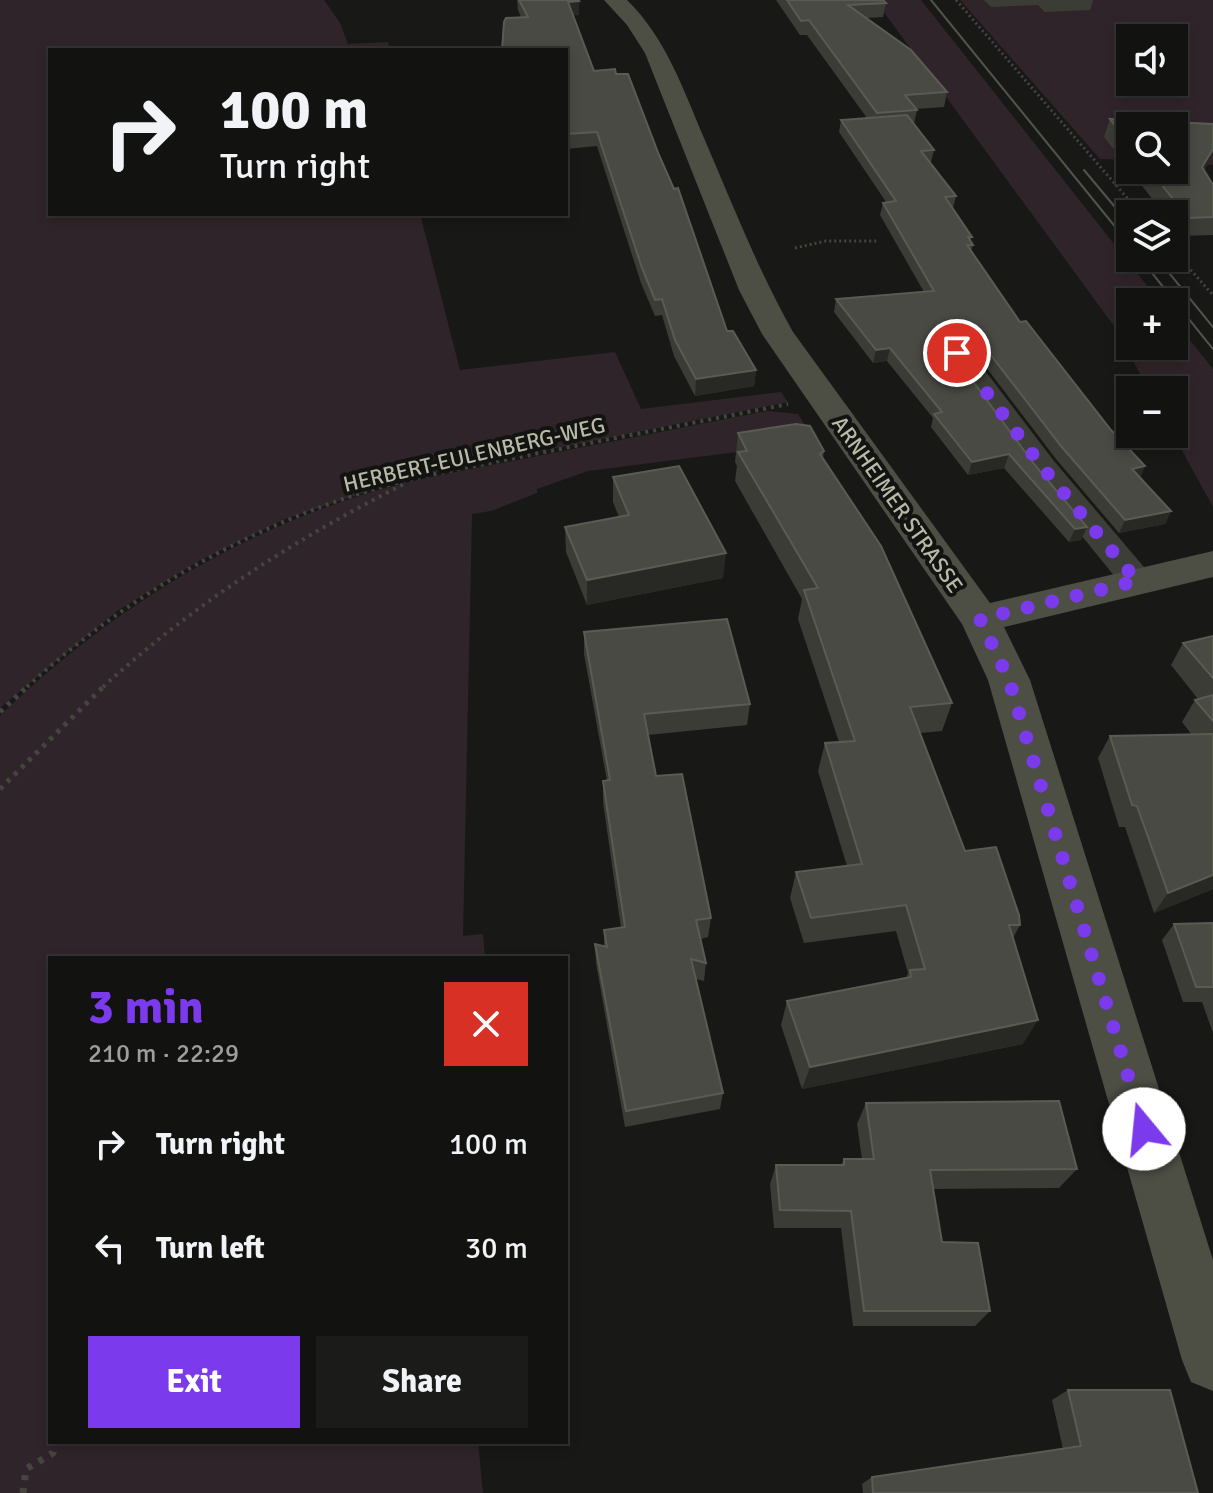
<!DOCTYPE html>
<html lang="en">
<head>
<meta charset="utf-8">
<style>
	:root { --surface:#121311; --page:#1b1c1a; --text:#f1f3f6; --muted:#9c9e9f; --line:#313231; --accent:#7c3aed }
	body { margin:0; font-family:Signika,sans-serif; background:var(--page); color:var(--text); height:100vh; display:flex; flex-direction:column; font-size:30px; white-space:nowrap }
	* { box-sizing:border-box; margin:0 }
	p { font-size:26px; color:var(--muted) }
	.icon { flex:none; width:44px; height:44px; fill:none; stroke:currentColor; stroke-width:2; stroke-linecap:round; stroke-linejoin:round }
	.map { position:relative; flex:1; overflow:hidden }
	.sheet { position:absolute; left:48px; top:956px; width:520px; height:488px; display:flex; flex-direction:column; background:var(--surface); border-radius:0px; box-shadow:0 4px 12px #0003,0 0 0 2px var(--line) }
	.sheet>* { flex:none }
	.banner { position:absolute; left:48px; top:48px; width:520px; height:168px; border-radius:0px; box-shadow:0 4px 12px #0003,0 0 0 2px var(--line); background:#121311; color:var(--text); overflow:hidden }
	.fabs { position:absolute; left:1116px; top:24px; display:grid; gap:16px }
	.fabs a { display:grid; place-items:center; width:72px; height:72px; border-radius:0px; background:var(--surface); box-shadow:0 4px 12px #0003,0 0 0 2px var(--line); font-size:40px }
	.pin { position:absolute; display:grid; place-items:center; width:68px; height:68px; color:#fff; margin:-34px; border:4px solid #fff; border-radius:50%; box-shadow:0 2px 8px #0007 }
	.me { position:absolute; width:88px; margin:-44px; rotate:343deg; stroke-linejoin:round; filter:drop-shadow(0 0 6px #0008) }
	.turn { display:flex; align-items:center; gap:28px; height:168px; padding:0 40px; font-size:36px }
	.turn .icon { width:104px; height:104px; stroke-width:2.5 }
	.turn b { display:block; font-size:56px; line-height:68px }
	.round { display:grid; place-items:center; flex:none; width:84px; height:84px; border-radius:0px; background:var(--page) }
	.headline { display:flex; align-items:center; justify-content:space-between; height:136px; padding:0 40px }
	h1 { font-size:48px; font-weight:800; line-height:60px; color:var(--accent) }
	.button { display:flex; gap:16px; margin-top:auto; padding:16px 40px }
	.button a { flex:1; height:92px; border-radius:0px; background:var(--accent); color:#fff; font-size:32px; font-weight:800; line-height:92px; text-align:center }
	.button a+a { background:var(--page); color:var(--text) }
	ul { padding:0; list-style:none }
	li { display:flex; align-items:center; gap:24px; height:104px; padding:0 40px }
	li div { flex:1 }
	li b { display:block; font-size:30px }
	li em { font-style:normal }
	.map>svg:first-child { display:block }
</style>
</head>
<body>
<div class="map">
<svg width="1213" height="1493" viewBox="0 0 1213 1493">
	<rect width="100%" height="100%" fill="#181917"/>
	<!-- green -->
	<g fill="#2f2429" fill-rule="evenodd">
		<polygon points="0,0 324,0 340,23 348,44 388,42 390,50 50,50 50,214 420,214 460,370 615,352 641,409 781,392 788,402 412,477 285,519 199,561 117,611 0,708"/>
		<polygon points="875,0 921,0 1160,302 1130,302 1130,346 1174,346 1174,320 1213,369 1213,507 1173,434 1174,390 1149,390 1114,326"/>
		<path d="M960,0h253v165l-39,-2v-37h-44v34l-30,-1zM1130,38h44v44h-44z"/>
		<path d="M767,411l31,3 18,28 -228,29 -51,18v4l-46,18 -19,3 -9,422 20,-2 2,24h-435v484h428l5,51h-483v-777c98,-96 212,-169 341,-214 59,-21 121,-31 182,-43 82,-16 163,-32 244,-48z"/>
	</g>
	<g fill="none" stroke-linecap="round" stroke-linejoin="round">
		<!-- path-far3 -->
		<g stroke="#44463d" stroke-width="3" stroke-dasharray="2 3" stroke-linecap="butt">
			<polyline points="956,0 1141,214"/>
			<polyline points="795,248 826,241 878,241"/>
			<polyline points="1174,251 1213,295"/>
		</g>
		<!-- path-far2 -->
		<g stroke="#44463d" stroke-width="4" stroke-dasharray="3 5" stroke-linecap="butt">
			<path d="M27,687c90,-83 200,-148 316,-188 57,-20 118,-30 177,-42 89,-18 179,-35 268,-53"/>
			<path d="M103,687c92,-84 192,-148 303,-204"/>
		</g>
		<!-- path-far1 -->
		<g stroke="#44463d" stroke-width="5" stroke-dasharray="4 6" stroke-linecap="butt">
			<polyline points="0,712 29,685"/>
			<polyline points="0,789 105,685"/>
		</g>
		<!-- path -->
		<polyline stroke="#44463d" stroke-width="7" stroke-dasharray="5 8" stroke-linecap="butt" points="23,1493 26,1469 53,1453 54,1442"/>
		<!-- minor -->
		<polygon fill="#3d3e37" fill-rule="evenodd" points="957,345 967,347 1054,461 1149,573 1154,581 1149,589 1137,593 1125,589 1032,475 943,353 947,347"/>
		<!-- secondary -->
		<path fill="#4d4f45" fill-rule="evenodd" d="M604,0h23c39,38 56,89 77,138 28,65 54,132 89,194l197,271 223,-52v26l-209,50 26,53 183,580v131l-22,-9 -9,-22 -194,-680 -26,-56 -200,-290 -23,-44 -94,-237 -18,-28z"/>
		<!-- tram -->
		<g stroke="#52544a" stroke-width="2">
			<polyline points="931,0 1130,245"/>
			<polyline points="1084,170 1130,225"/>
			<polyline points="1140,258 1213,349"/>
			<polyline points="1157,258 1213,327"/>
		</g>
	</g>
	<!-- wall -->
	<g fill="#3b3c36" fill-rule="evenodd">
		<polygon points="517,0 578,0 579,15 573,15 594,71 727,331 756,370 754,386 695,396 674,356 662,315 655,316 641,283 597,146 566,149 566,50 521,17 518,10"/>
		<polygon points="776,0 883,0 886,3 883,17 866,18 947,92 944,107 916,109 917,110 914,124 934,150 931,162 930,162 956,196 953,208 972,237 970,241 973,245 971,252 1020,322 1140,478 1171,511 1165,524 1119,533 1056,459 969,345 946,344 1034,464 1087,527 1081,540 1069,542 1004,468 968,475 931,427 933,418 887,361 873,363 834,312 836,299 924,292 880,215 883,203 886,202 839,132 841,120 867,118 807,35 800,35"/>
		<polygon points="984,0 1093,0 1090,10 1045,12 1038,5 991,7"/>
		<path d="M1110,119l103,5v32l-9,14 9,15v50l-33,1 -6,-8v-14h-10l-60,-77zM1130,126l44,44h-44z"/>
		<polygon points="738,433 824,451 823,458 952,703 942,731 920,733 965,851 1020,925 1013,938 1023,1044 802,1089 781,1025 787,1001 906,978 908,973 896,931 804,943 790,898 796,872 847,866 818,771 825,743 839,742 798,619 802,599 735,481 737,466 735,462"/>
		<polygon points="613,477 723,578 587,605 566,552 565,527 619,517 613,502"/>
		<polygon points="584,632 750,704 747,725 648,735 656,776 711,918 708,937 701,939 706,963 704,981 696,979 723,1093 720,1109 625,1127 596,963 595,944 604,946 604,930 621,928 603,802 603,781 607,781 584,654"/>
		<polygon points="1213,636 1213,889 1154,913 1125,827 1119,827 1098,758 1110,736 1192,735 1182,722 1195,700 1198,699 1171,665 1183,643"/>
		<polygon points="1213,923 1213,1033 1202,1002 1183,1002 1162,940 1174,924"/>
		<polygon points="866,1103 1077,1169 1059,1188 933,1189 942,1242 990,1311 975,1326 853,1326 841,1228 774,1228 770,1184 776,1165 841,1165 844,1159 862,1159 857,1124"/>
		<polygon points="1068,1390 1198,1493 863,1493 862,1484 872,1477 1063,1449 1052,1400"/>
	</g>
	<!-- shaded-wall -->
	<g fill="#282925">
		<polygon points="579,1 579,15 568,16 568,2"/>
		<polygon points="1213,149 1213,156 1195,185 1202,167"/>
		<polygon points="890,348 887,361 873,363 876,350"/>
		<polygon points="756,370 754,386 695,396 696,379"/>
		<polygon points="1009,454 1004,468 968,475 972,462"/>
		<polygon points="1145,466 1140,479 1132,469"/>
		<polygon points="1171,511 1165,524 1119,533 1125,520"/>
		<polygon points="1087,527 1081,540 1069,542 1075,529"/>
		<polygon points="726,553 723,578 587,605 587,580"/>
		<polygon points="1213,875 1213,889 1154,913 1168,893"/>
		<polygon points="1038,1020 1023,1044 802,1089 810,1067"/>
	</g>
	<!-- building -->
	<g fill="#494a43" stroke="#5a5c52" stroke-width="2">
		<polygon points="519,0 578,0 579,1 568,2 594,71 615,69 616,74 628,74 659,155 674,189 678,188 727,331 733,331 756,370 696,379 675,340 662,299 655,300 642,268 597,132 566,134 566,50 502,50 504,22 506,18 528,17"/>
		<polygon points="787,0 883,0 886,3 848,5 911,50 947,92 905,95 917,110 877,113 814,27 809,20 801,21"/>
		<polygon points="907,115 934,150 921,151 956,196 945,197 972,237 968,237 973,245 967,245 1020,322 1026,321 1111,430 1145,466 1132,469 1171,511 1125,520 1061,446 973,332 950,331 944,342 1034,464 1087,527 1075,529 1009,454 972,462 934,414 942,412 890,348 876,350 836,299 934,291 883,203 896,201 841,120"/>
		<polygon points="1110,119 1213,124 1213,149 1202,167 1213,185 1213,217 1188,218 1150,170 1174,170 1174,126 1130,126 1130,145"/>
		<polygon points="796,424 810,426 824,451 820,454 881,546 952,703 910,707 965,851 996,847 1019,915 1020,925 1009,925 1038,1020 810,1067 787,1001 911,977 910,970 925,969 906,905 811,918 796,872 862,864 825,743 855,741 804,590 818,588 738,452 747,451 738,433"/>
		<polygon points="679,466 726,553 587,580 565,527 629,515 613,477"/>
		<polygon points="727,619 750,704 644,714 656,776 682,774 711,918 696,920 706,963 691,959 723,1093 626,1111 595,944 607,947 604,930 625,927 603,781 610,780 584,632"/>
		<polygon points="1213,636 1213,678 1183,643"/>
		<polygon points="1213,695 1213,721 1195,700"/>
		<polygon points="1213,734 1213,875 1168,893 1137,806 1132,805 1110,736"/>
		<polygon points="1213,923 1213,987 1196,987 1174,924"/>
		<polygon points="1059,1101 1077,1169 930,1170 942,1242 978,1243 990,1311 864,1311 851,1211 780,1210 776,1165 844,1165 844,1159 874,1159 866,1103"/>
		<polygon points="1068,1390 1170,1390 1198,1493 873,1493 872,1477 1081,1446"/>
	</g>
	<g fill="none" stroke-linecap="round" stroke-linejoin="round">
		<!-- route -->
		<polyline stroke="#7c3aed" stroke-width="14" stroke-dasharray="0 25.2" points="957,353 1043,468 1137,581 980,619 1009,680 1144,1129"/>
	</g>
	<g text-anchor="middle" stroke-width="8" stroke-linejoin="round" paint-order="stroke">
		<!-- street labels -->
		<g font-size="22" fill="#b8baa7" stroke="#131412">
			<text transform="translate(474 454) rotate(-13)" y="8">HERBERT-EULENBERG-WEG</text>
			<text transform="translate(898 504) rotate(55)" y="8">ARNHEIMER STRASSE</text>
		</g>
	</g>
</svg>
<div class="fabs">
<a><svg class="icon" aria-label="sound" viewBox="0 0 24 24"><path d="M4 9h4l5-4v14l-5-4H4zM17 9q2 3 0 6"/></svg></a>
<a><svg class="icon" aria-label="search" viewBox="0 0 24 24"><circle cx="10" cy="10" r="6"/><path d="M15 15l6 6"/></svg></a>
<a><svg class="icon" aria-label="layers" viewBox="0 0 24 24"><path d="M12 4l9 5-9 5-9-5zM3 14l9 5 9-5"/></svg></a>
<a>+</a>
<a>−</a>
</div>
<div class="pin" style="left:957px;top:353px;background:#d93025"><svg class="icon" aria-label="arrive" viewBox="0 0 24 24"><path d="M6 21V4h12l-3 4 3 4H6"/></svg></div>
<svg class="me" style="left:1144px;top:1129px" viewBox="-20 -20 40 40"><circle r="19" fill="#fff"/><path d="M0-13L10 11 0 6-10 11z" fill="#7c3aed"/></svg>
<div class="banner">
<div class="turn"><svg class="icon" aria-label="right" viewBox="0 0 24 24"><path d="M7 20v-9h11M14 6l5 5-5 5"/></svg><div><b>100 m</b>Turn right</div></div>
</div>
<section class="sheet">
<div class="headline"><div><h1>3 min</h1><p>210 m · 22:29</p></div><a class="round" style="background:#d93025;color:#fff"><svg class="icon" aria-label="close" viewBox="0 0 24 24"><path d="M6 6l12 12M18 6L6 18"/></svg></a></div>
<ul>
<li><svg class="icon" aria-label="right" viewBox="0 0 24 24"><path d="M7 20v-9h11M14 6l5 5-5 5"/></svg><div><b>Turn right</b></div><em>100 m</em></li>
<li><svg class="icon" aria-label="left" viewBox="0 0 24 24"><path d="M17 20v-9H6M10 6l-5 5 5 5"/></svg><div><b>Turn left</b></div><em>30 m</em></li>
</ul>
<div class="button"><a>Exit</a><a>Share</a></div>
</section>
</div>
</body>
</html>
